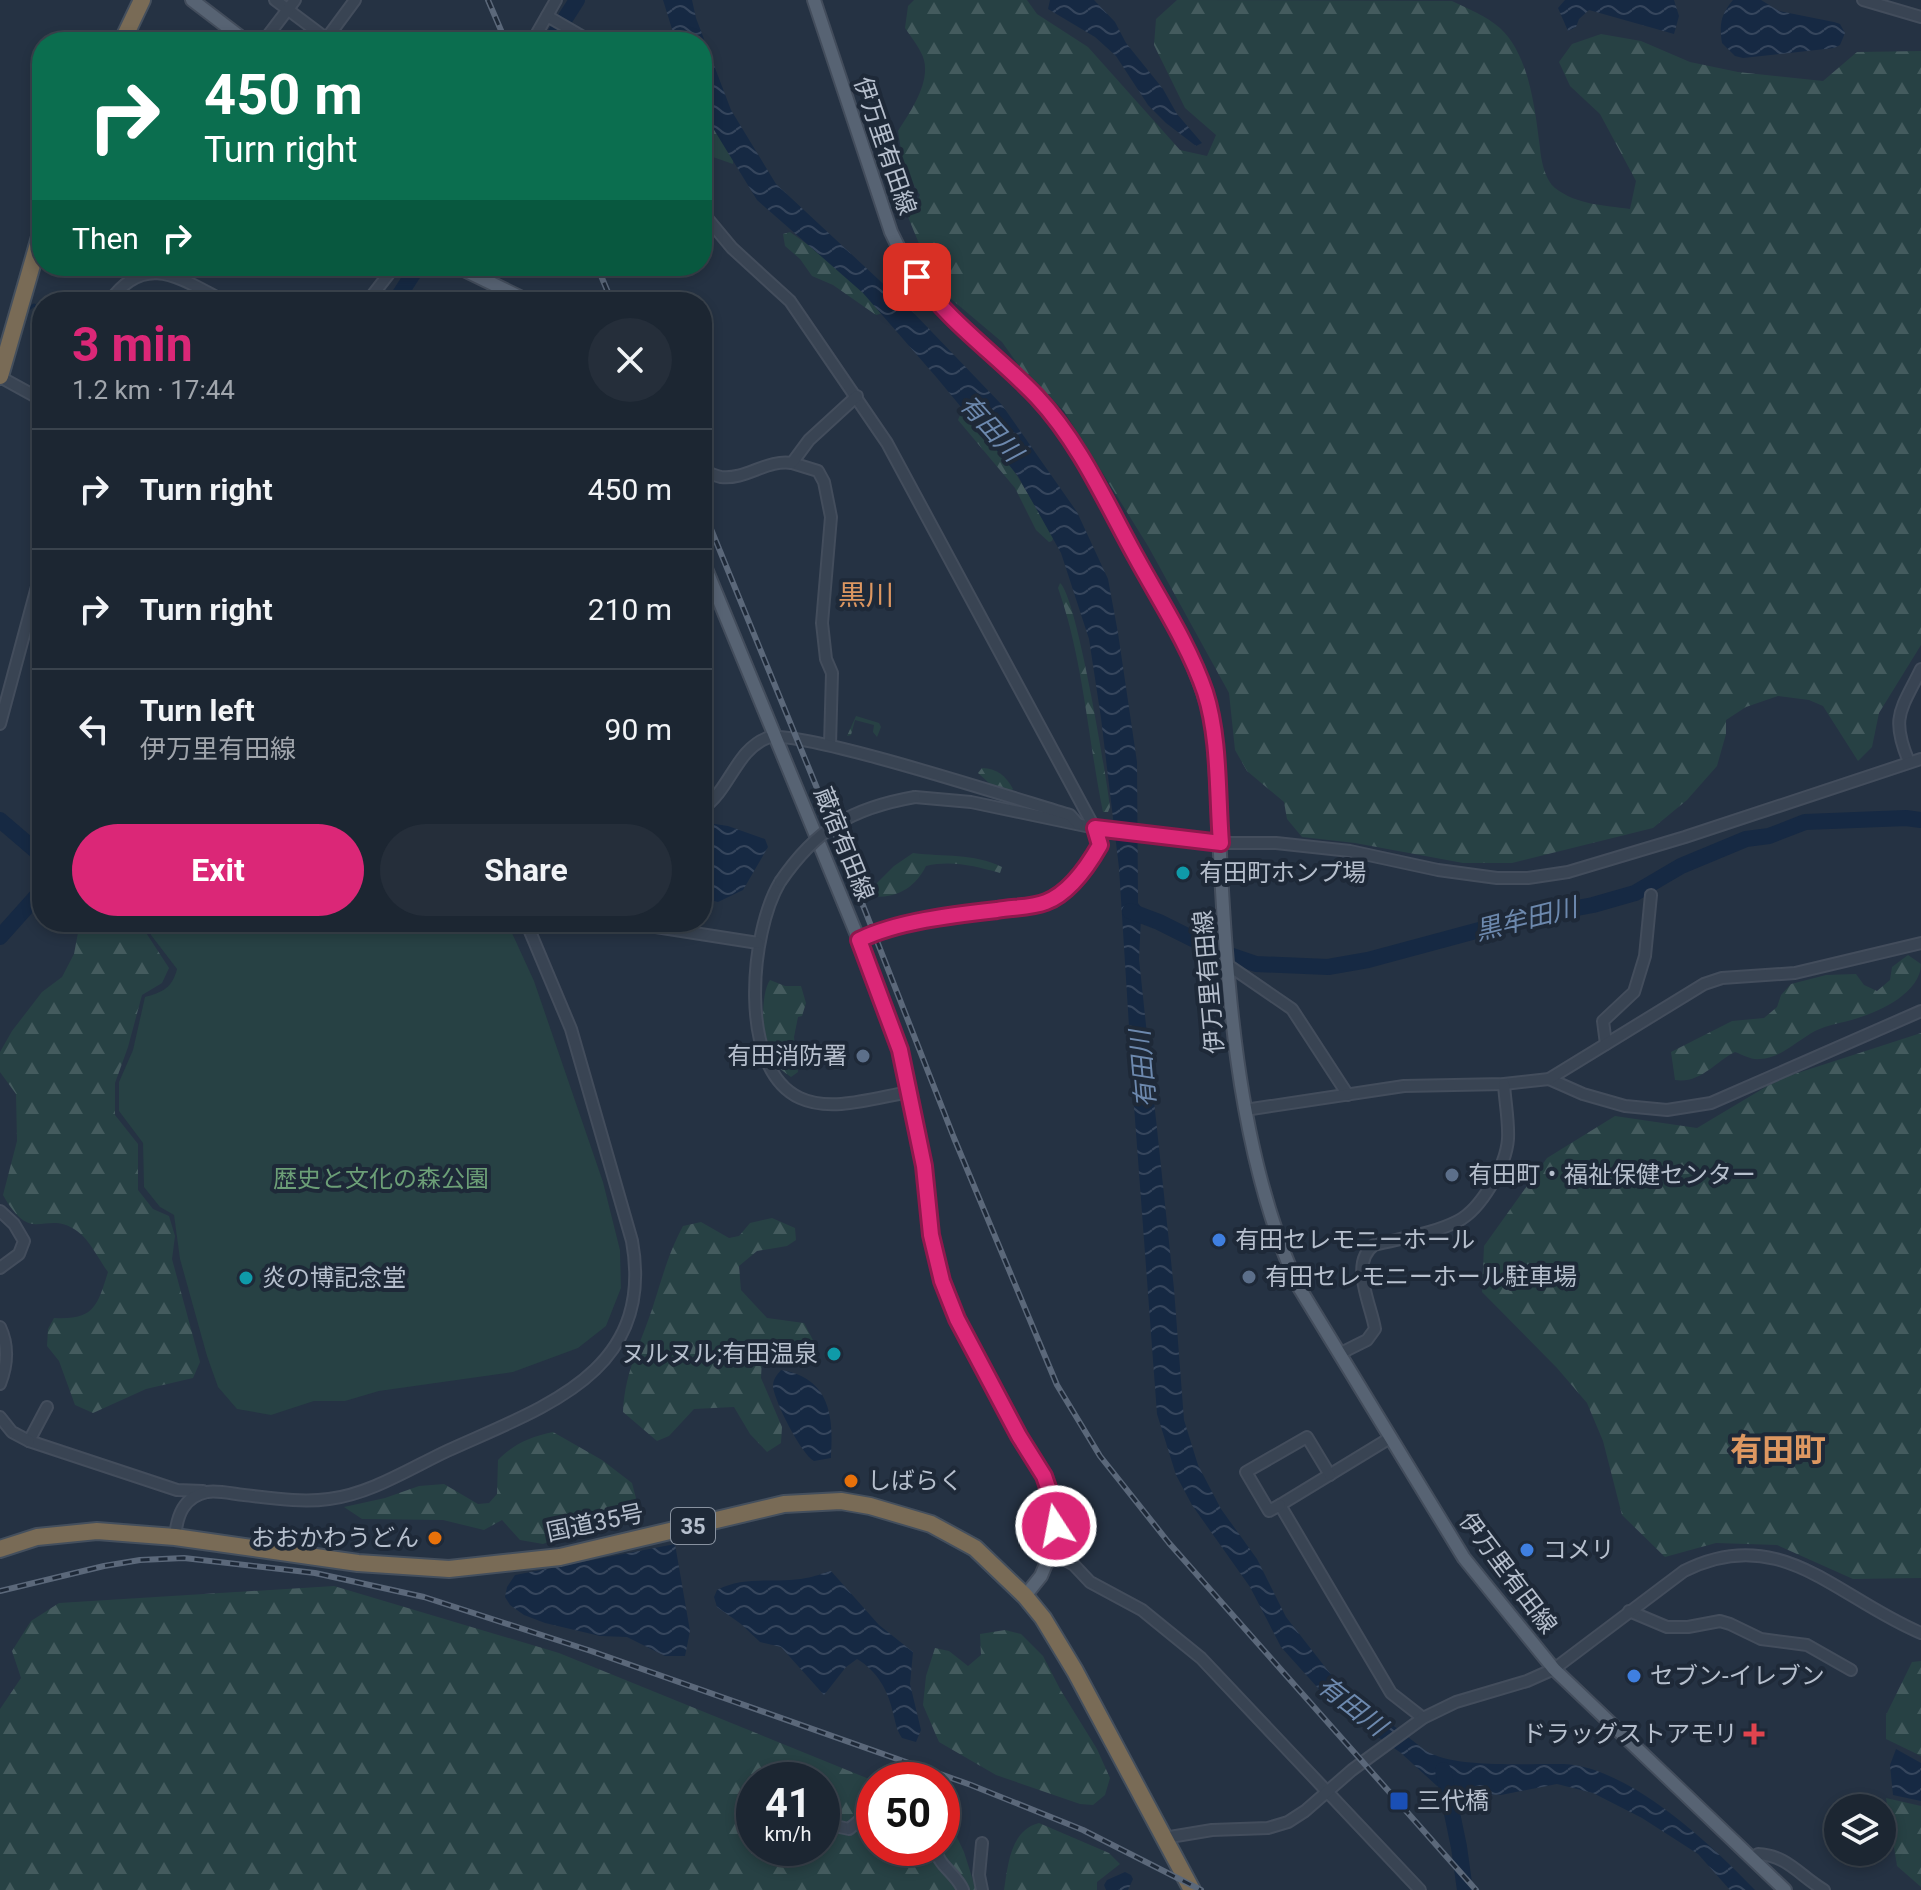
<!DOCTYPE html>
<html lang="en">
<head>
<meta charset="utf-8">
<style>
	:root { --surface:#1c2632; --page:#252e3a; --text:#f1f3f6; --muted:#a0a5ac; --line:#3a434d; --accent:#db2777 }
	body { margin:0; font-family:Roboto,"Noto Sans JP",sans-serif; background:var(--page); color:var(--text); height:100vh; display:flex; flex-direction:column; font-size:30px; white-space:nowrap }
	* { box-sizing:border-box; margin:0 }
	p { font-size:26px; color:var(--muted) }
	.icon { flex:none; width:44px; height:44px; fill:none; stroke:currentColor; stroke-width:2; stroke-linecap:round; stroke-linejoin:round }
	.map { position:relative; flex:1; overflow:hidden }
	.side { position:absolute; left:32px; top:292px; width:680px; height:640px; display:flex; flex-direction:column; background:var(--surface); border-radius:32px; box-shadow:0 4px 12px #0003,0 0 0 2px var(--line) }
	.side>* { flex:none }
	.banner { position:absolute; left:32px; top:32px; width:680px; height:244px; border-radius:32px; box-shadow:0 4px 12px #0003,0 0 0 2px var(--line); background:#0b6e4f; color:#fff; overflow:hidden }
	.tools { position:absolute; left:1824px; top:1794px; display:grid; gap:16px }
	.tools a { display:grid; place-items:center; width:72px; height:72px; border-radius:50%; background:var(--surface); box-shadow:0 4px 12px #0003,0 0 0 2px var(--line); font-size:40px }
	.speed { position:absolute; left:736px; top:1762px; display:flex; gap:16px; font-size:40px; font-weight:700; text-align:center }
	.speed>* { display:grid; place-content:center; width:104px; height:104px; border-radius:50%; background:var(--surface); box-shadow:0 4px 12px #0003,0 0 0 2px var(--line); line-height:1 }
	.speed small { font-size:20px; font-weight:400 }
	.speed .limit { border:12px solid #d22; background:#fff; color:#111 }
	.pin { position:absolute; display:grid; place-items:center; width:68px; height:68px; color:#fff; margin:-34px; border-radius:16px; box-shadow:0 4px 12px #0006 }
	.me { position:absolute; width:88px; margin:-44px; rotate:349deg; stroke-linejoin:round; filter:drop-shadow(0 0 6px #0008) }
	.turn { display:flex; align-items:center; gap:28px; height:168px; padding:0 40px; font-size:36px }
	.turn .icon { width:104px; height:104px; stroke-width:2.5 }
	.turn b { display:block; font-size:56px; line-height:68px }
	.then { display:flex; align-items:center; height:76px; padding:0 40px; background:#0003; gap:16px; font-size:30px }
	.round { display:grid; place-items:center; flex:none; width:84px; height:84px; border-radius:42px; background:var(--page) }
	.overview { display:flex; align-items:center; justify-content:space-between; height:136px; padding:0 40px }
	h1 { font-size:48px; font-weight:700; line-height:60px; color:var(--accent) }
	.cta { display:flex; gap:16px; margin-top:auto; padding:16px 40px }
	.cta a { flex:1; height:92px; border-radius:48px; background:var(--accent); color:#fff; font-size:32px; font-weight:700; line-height:92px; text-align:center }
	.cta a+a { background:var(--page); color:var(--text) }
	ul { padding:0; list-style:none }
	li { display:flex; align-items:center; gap:24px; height:120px; padding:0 40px; border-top:2px solid var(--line) }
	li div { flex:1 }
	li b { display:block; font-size:30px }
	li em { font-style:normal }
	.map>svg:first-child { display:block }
</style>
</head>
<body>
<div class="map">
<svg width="1921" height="1890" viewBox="0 0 1921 1890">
	<defs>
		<pattern id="forest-firs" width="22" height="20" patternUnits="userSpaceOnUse" patternTransform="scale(2)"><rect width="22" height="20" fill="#274144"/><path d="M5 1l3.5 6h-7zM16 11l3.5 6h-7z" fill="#445b5e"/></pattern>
		<pattern id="water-waves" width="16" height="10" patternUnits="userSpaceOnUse" patternTransform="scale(2)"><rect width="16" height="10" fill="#162943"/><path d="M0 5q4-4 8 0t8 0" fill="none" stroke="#36465d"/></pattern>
	</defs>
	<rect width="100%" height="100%" fill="#253243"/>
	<!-- forest -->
	<g fill="url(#forest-firs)" fill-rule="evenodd">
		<path d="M914,0h113l10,14 51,33 92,103 27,6 9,-21 -31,-27 -31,-63 2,-26 21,-19 275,1c17,8 34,15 48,27 30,28 35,82 40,120 1,12 5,32 15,40 22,17 48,17 75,21l6,-28 -36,-67 -30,-28 -11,-24 13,-18 29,-10 40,7 49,21 48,10 85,9 34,-29 64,-1v594l-42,68 -7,34 -14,14 -35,-55 -14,-6 -31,-4 -32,11 -20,13v14l-9,32 -30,34 -34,28 -141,35h-49l-108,-20 -53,-6 -15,-18 -3,-17 -37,-31 -12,-21 -6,-57 -81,-147 -84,-135 -45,-45 -17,-24 -65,-55 -29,-70 12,-22 -16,-26 -6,-38c12,-19 32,-47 26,-71 -3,-11 -13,-23 -19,-32l3,-22z"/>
		<path d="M702,94l31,59v11l-20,-7c-4,-24 -11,-39 -11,-63z"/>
		<polygon points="790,232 853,277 883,313 876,315 833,285 812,276 800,259 785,246 783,234"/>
		<path d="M960,415c36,11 72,91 94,121l-2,5 -3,1 -13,-12 -21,-42 -57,-68z"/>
		<path d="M1060,583c17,14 46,192 50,224l-2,5h-5c-15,-73 -20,-154 -45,-224z"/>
		<polygon points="856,716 879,723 881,727 877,737 873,732 874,725 855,720 851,735 847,736"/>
		<path d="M982,768c16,1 23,7 31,21l-2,4 -22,-10 -11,-10z"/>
		<path d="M913,853c31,4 60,0 89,14l-2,6c-25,-7 -49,-13 -74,-7 -10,20 -26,31 -50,31l1,-14 17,-17z"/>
		<path d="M80,922h59l30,46 -7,15 -20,12 -14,52 -13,36v32l23,29v46l15,19 16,7 6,20 -3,23 28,103 -7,16 -47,11 -53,24 -18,-8 -16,-44 -12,-15 1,-17 6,-11c40,2 43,-11 54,-46 -9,-12 -18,-32 -31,-41 -33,-23 -44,17 -74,-36l14,-54 -1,-47 -16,-22v-20l12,-21 30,-39 20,-15 12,-23z"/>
		<path d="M1908,955l13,9c0,28 -40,47 -63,54 -15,5 -29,6 -43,13 -17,9 -34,27 -55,28 -9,1 -17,-4 -25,-7 -20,10 -35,32 -60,28l-4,-28 61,-31 32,-3 13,-11 4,-12 10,-11 35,-9 30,-1 8,11 13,6 13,-11 2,-13z"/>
		<path d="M770,980l15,6h16l5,17 -4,13 -4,1 -4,20 4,35 -7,5c-7,-5 -14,-10 -19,-17 -11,-15 -12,-66 -2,-80z"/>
		<polygon points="1921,1033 1921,1578 1853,1579 1777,1545 1716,1543 1665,1557 1622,1515 1603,1441 1587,1403 1557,1368 1482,1292 1484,1246 1547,1158 1615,1116 1697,1128 1779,1079"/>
		<path d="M772,1218l23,10 1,12 -9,6 -30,5 -18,15 2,24 26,28 37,5 10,19 -21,16 -31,1 -1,19 21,49 -1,16 -14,9 -17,-18 -16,-27 -40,2 -25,27 -12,5 -34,-29c2,-43 19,-70 31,-109 9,-28 15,-51 29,-77l18,-4 28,16 10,-2 11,-13z"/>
		<path d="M553,1432l49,28 30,23 6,23 -7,16 -12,5 -43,4 -33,13 -23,-4 -18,-20 -18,10 -41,-10 -81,-1 -18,-12 41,-9 34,-12 25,-2 34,20 11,-1 8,-9 1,-34c17,-17 32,-23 55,-28z"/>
		<path d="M334,1586l225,67 315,128v67h68v-39l2,1 20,42 12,38h-976v-181l21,-31 -9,-27 19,-30 28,-18zM754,1780h68v68h-68z"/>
		<polygon points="1005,1630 1021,1634 1043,1656 1060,1689 1097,1749 1110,1778 1105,1795 1093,1805 1080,1804 996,1775 939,1742 923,1705 926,1676 935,1648 949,1651 968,1666 981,1655 980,1634"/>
		<polygon points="1921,1661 1921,1756 1886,1739 1886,1715 1912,1662"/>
		<polygon points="1886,1798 1921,1806 1921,1887 1897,1866"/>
		<path d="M1039,1823l70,30 11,11 -23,18v8h-93c4,-24 6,-60 35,-67z"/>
	</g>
	<!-- park -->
	<path fill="#274144" d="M146,922h361l27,59 69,201 17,68 1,38 -15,38 -28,22 -65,24 -134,19 -34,10h-31l-43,14 -34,-6 -19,-22 -11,-31 -27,-97 -6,-44 -14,-8 -16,-20 -1,-44 -24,-32v-29l14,-32 12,-53c18,-5 27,-9 32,-28l-26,-34z"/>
	<!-- water -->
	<g fill="url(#water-waves)">
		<path d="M663,0h29l4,18 35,92 45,74 131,122 95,99 75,107 31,67 10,54 19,129 1,141 6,8 -3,7 -2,41 35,330 10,131 14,45 23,44 36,50 29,58 50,64 90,70c31,18 101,12 138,13 65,3 148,81 191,126h-25l-32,-36 -56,-36 -49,-25 -36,-9 -56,11 -47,-2 -17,-7 -36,-33 -66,-46 -54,-60 -31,-60 -58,-82 -16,-30 -19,-61 -23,-308 -15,-238 -18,-150 -12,-79 -28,-86 -43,-77 -81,-98 -74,-85 -106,-93 -49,-80 -6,-15v-63h-26z"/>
		<polygon points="1050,0 1094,0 1115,22 1126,43 1163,89 1177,114 1202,143 1196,146 1166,123 1148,105 1116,56 1095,37 1048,9"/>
		<polygon points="1565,0 1674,0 1679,16 1674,34 1589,10 1579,19 1576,27 1568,31 1558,8"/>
		<path d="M1733,0h28l18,11 55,11 6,2 5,9 -5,12 -6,3 -91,10 -8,-2 -13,-13c-3,-19 -1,-29 11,-43z"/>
		<polygon points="702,822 728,826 765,839 768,847 743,890 718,902 702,898"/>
		<path d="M781,1370c49,8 53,46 50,88l-17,3c-13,-7 -39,-59 -41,-74 0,-8 3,-11 8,-17z"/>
		<polygon points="675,1544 690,1631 685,1656 665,1656 627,1637 600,1636 545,1623 524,1615 510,1605 505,1597 507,1587 515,1575"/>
		<path d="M831,1571l48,54 34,27 -3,32 11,46 -5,12 -14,-4c-6,-9 -6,-14 -9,-25 -5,-23 -16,-42 -36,-54l-11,8 -22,28 -43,-48 -21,-5 -19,-18 -24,-17 -3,-10 3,-7c28,-15 60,-6 89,-12 8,-1 17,-5 25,-7z"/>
		<polygon points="1896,1749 1921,1763 1921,1801 1893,1795 1890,1765"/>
		<polygon points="1125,1872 1131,1875 1133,1879 1128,1890 1106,1890 1104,1885 1107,1880"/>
	</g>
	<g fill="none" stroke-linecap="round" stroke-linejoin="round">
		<!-- stream -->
		<g stroke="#162943" stroke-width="3">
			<path d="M129,302c15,-9 23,-10 37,0"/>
			<polyline points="26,311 34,305 42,310"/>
		</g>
		<!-- river -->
		<g stroke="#162943" stroke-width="16">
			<polyline points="550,42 577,0"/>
			<polyline points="395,302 418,266"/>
			<polyline points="0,820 42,856"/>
			<polyline points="1130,911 1159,922 1215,950 1256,964 1328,967 1368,960 1524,918 1593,905 1635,893 1681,866 1746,839 1769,836 1805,822 1906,818 1921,820"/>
			<polyline points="0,937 42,890"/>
			<polyline points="1443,1770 1459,1847 1465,1890"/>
		</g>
		<!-- minor casing -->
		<g stroke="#434d5c" stroke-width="14">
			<g id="minor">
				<polyline points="275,0 331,42"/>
				<polyline points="1863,0 1921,17"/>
				<polyline points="547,16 592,42"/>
				<polyline points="327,38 355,0"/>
				<polyline points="263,42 295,0"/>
				<polyline points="532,42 556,0"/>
				<path d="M702,212l30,36 58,53 97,142 213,395c1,20 -36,57 -54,64 -14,5 -34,5 -49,8 -45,6 -97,10 -138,30"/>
				<path d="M109,302c37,-52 73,-22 117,0"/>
				<polyline points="367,302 395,266"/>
				<polyline points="0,377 42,400"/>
				<polyline points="792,463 818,471 824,482 831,517 822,623 826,659 832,673 830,745"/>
				<path d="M702,470c6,2 13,6 19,7 25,3 46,-18 71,-14l17,-23 48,-44"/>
				<polyline points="0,724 42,568"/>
				<path d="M1909,762c-19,-45 -8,-52 12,-93"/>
				<polyline points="915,797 971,802 1095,828 1221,843 1276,843 1350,851 1438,870 1497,878 1528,878 1568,872 1685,837 1921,759"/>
				<path d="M702,809c28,-19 34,-59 65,-71 29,-11 258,64 303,77l8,9"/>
				<path d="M780,882c-30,50 -43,187 20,216 32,15 77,-1 110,-6"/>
				<polyline points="624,922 758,943"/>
				<polyline points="1228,965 1292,1009 1348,1095"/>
				<polyline points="1606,1044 1603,1021 1634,992 1645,956 1651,895"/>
				<polyline points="1549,1079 1583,1094 1625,1106 1667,1110 1711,1103 1921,1011"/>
				<polyline points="1245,1110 1404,1086 1504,1084 1549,1079 1704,984 1722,978 1795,973 1921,943"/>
				<polyline points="0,1211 14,1224 24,1241 19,1254 0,1268"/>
				<path d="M0,1327c9,19 7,39 0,57"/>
				<path d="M1339,1354l28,-14 8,-11c-4,-25 -26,-66 -1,-84 27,-7 59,-11 84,-24 23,-12 48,-55 50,-82 1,-18 -3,-37 -4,-55"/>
				<polyline points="47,1407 29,1441 177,1490 203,1491"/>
				<polyline points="0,1417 12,1432 29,1441"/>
				<polyline points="1390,1438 1280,1505 1391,1693 1423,1718"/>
				<polyline points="1280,1505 1269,1511 1246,1472 1307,1437 1330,1475"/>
				<path d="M175,1537c2,-21 8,-40 32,-45 11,-2 26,2 37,3 27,3 57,8 85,4 41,-5 80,-30 118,-48 96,-44 209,-78 185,-210l-61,-212 -45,-107"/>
				<polyline points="1051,1552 1074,1565 1090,1582 1142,1610 1201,1658 1420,1890"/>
				<polyline points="1629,1611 1667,1627 1688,1627 1720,1621 1730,1624 1761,1639 1807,1645 1851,1670"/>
				<polyline points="822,1815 835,1826 849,1829 860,1820 874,1798"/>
				<path d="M1164,1838l48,-8 56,-2 20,-6 17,-11 47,-41 71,-52 33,-16 71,-21 27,-12 130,-98c96,-49 153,27 237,62"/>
				<path d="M935,1848c4,19 21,25 28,42"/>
				<path d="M1753,1858l5,-4c29,1 43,23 66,36"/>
				<polyline points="982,1890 979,1875 982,1843"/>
			</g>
		</g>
		<!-- major casing -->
		<g stroke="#434d5c" stroke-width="16">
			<g id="major">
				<polyline points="192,0 247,42"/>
				<path d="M814,0l77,232c35,77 95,108 148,168 37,41 61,92 87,139 34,61 72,120 87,188 12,180 9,391 84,557l167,274 90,111 231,221"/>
				<polyline points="456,266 530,302"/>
				<polyline points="702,559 859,940 900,1050 924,1166 931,1235 942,1281 957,1319 1019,1436 1044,1476 1053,1502 1056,1526 1051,1552 1041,1576 1025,1596"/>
			</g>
		</g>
		<!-- highway casing -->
		<g stroke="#444f5d" stroke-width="20">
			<g id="highway">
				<polyline points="122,42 142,0"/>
				<polyline points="0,376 42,230"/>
				<polyline points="0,1549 37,1537 97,1531 175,1537 358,1563 449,1569 560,1557 784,1504 841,1501 870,1506 931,1524 975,1548 1025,1596 1043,1618 1075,1671 1192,1890"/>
			</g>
		</g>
		<!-- minor -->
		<use href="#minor" stroke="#394453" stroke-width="10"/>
		<!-- major -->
		<use href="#major" stroke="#576373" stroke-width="12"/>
		<!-- highway -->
		<use href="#highway" stroke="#796b56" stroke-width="16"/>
		<!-- rail casing -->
		<g stroke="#5b687a" stroke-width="6">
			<g id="rail">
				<polyline points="488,0 506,42"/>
				<polyline points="597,266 612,302"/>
				<polyline points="702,507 821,798 954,1138 1057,1385 1100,1456 1169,1543 1476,1890"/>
				<polyline points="0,1591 104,1566 140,1560 184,1558 315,1573 424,1597 591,1651 971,1785 1083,1830 1201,1890"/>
			</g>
		</g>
		<!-- rail -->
		<use href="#rail" stroke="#1e2938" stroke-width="3" stroke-dasharray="9" stroke-linecap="butt"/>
		<!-- minor-bridge casing -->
		<g stroke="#434d5c" stroke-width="14" stroke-linecap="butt">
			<path id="minor-bridge" d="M780,882c36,-53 72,-74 135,-85"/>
		</g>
		<!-- minor-bridge -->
		<use href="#minor-bridge" stroke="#394453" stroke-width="10"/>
	</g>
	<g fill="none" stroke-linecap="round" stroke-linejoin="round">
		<!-- route casing -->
		<g stroke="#8e194d" stroke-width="20">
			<path id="route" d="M917,277c34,47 81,79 120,120 43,46 69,106 99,160 24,44 53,88 69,135 15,47 12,102 16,151l-126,-15 5,17c-12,21 -30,48 -54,57 -15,6 -34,5 -49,8 -44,5 -99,11 -138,30l41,110 24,116 7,69 11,46 15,38 62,117 25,40 9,26 3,24"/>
		</g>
		<!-- route -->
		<use href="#route" stroke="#db2777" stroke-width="14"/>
	</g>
	<!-- markers -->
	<g fill="#0f9aa8" stroke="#1e2938" stroke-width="3">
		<circle cx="1183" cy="873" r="8"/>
		<circle cx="246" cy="1278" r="8"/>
		<circle cx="834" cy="1354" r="8"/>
	</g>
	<g fill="#5c6f8a" stroke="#1e2938" stroke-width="3">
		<circle cx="863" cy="1056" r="8"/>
		<circle cx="1452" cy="1175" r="8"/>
		<circle cx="1249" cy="1277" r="8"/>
	</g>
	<g fill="#3f7fe0" stroke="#1e2938" stroke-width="3">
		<circle cx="1219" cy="1240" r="8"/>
		<circle cx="1527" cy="1550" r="8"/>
		<circle cx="1634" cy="1676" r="8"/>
	</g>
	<g fill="#e8710a" stroke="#1e2938" stroke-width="3">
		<circle cx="851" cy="1481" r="8"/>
		<circle cx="435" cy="1538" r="8"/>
	</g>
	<path fill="#e0444e" stroke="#1e2938" stroke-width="3" d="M1750 1722h8v8h8v8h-8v8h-8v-8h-8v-8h8z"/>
	<rect fill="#1a4fb4" stroke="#1e2938" stroke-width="3" x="1389" y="1791" width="20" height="20" rx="4"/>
	<g text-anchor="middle" stroke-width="8" stroke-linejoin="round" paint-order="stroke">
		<!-- shield labels -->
		<rect fill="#1e2938" stroke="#8892a0" stroke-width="2" x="671" y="1508" width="44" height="36" rx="6"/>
		<g font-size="22" font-weight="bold" fill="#b6bfcd">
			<text x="693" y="1534">35</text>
		</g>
		<!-- street labels -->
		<g font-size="24" fill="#b6bfcd" stroke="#1e2938">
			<text transform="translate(885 146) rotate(71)" y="8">伊万里有田線</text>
			<text transform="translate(844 844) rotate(68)" y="8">蔵宿有田線</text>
			<text transform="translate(1209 982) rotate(-95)" y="8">伊万里有田線</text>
			<text transform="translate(595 1523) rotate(-12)" y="8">国道35号</text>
			<text transform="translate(1508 1573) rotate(53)" y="8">伊万里有田線</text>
		</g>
		<!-- poi labels -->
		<g font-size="24" fill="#b6bfcd" stroke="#1e2938" text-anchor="start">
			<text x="1199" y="881">有田町ホンプ場</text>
			<text x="847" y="1064" text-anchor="end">有田消防署</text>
			<text x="1468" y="1183">有田町・福祉保健センター</text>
			<text x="1235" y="1248">有田セレモニーホール</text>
			<text x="1265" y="1285">有田セレモニーホール駐車場</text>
			<text x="262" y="1286">炎の博記念堂</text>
			<text x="818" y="1362" text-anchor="end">ヌルヌル;有田温泉</text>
			<text x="867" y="1489">しばらく</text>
			<text x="419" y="1546" text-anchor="end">おおかわうどん</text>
			<text x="1543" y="1558">コメリ</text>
			<text x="1650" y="1684">セブン-イレブン</text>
			<text x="1738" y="1742" text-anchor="end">ドラッグストアモリ</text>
			<text x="1417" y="1809">三代橋</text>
		</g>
		<!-- park labels -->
		<g font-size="24" fill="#6c9f77" stroke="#1e2938">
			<text x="381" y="1187">歴史と文化の森公園</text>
		</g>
		<!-- water labels -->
		<g font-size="26" font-style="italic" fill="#6d89ae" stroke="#1e2938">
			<text transform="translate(991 428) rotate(48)" y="9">有田川</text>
			<text transform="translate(1526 919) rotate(-14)" y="9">黒牟田川</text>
			<text transform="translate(1143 1069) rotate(-95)" y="9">有田川</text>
			<text transform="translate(1352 1706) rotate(38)" y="9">有田川</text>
		</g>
		<!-- quarter labels -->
		<g font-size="28" fill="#dd9761" stroke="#1e2938">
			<text x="866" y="605">黒川</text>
		</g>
		<!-- district labels -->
		<g font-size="32" font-weight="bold" fill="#dd9761" stroke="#1e2938">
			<text x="1778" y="1461">有田町</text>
		</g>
	</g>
</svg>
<div class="tools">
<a><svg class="icon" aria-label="layers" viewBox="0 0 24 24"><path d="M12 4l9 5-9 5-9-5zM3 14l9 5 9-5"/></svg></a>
</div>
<div class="speed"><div>41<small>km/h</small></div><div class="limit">50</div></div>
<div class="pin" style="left:917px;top:277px;background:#d93025"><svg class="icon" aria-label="arrive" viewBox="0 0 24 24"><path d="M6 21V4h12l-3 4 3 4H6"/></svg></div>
<svg class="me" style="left:1056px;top:1526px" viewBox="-20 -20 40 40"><circle r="17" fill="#db2777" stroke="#fff" stroke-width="3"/><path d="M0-11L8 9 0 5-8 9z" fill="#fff"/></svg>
<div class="banner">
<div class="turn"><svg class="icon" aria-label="right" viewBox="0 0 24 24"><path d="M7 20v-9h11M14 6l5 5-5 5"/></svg><div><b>450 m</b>Turn right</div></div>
<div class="then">Then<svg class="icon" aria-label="right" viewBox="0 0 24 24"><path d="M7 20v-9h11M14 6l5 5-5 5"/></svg></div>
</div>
<section class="side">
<div class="overview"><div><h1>3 min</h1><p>1.2 km · 17:44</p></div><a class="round"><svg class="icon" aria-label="close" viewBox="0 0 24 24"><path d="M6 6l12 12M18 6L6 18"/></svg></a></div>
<ul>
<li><svg class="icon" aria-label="right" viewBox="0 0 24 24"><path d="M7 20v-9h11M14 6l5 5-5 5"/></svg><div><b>Turn right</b></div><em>450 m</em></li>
<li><svg class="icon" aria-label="right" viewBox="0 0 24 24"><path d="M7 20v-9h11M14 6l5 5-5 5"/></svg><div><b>Turn right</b></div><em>210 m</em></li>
<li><svg class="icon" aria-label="left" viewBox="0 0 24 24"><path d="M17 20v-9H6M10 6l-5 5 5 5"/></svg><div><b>Turn left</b><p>伊万里有田線</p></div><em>90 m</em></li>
</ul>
<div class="cta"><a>Exit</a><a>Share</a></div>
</section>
</div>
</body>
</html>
